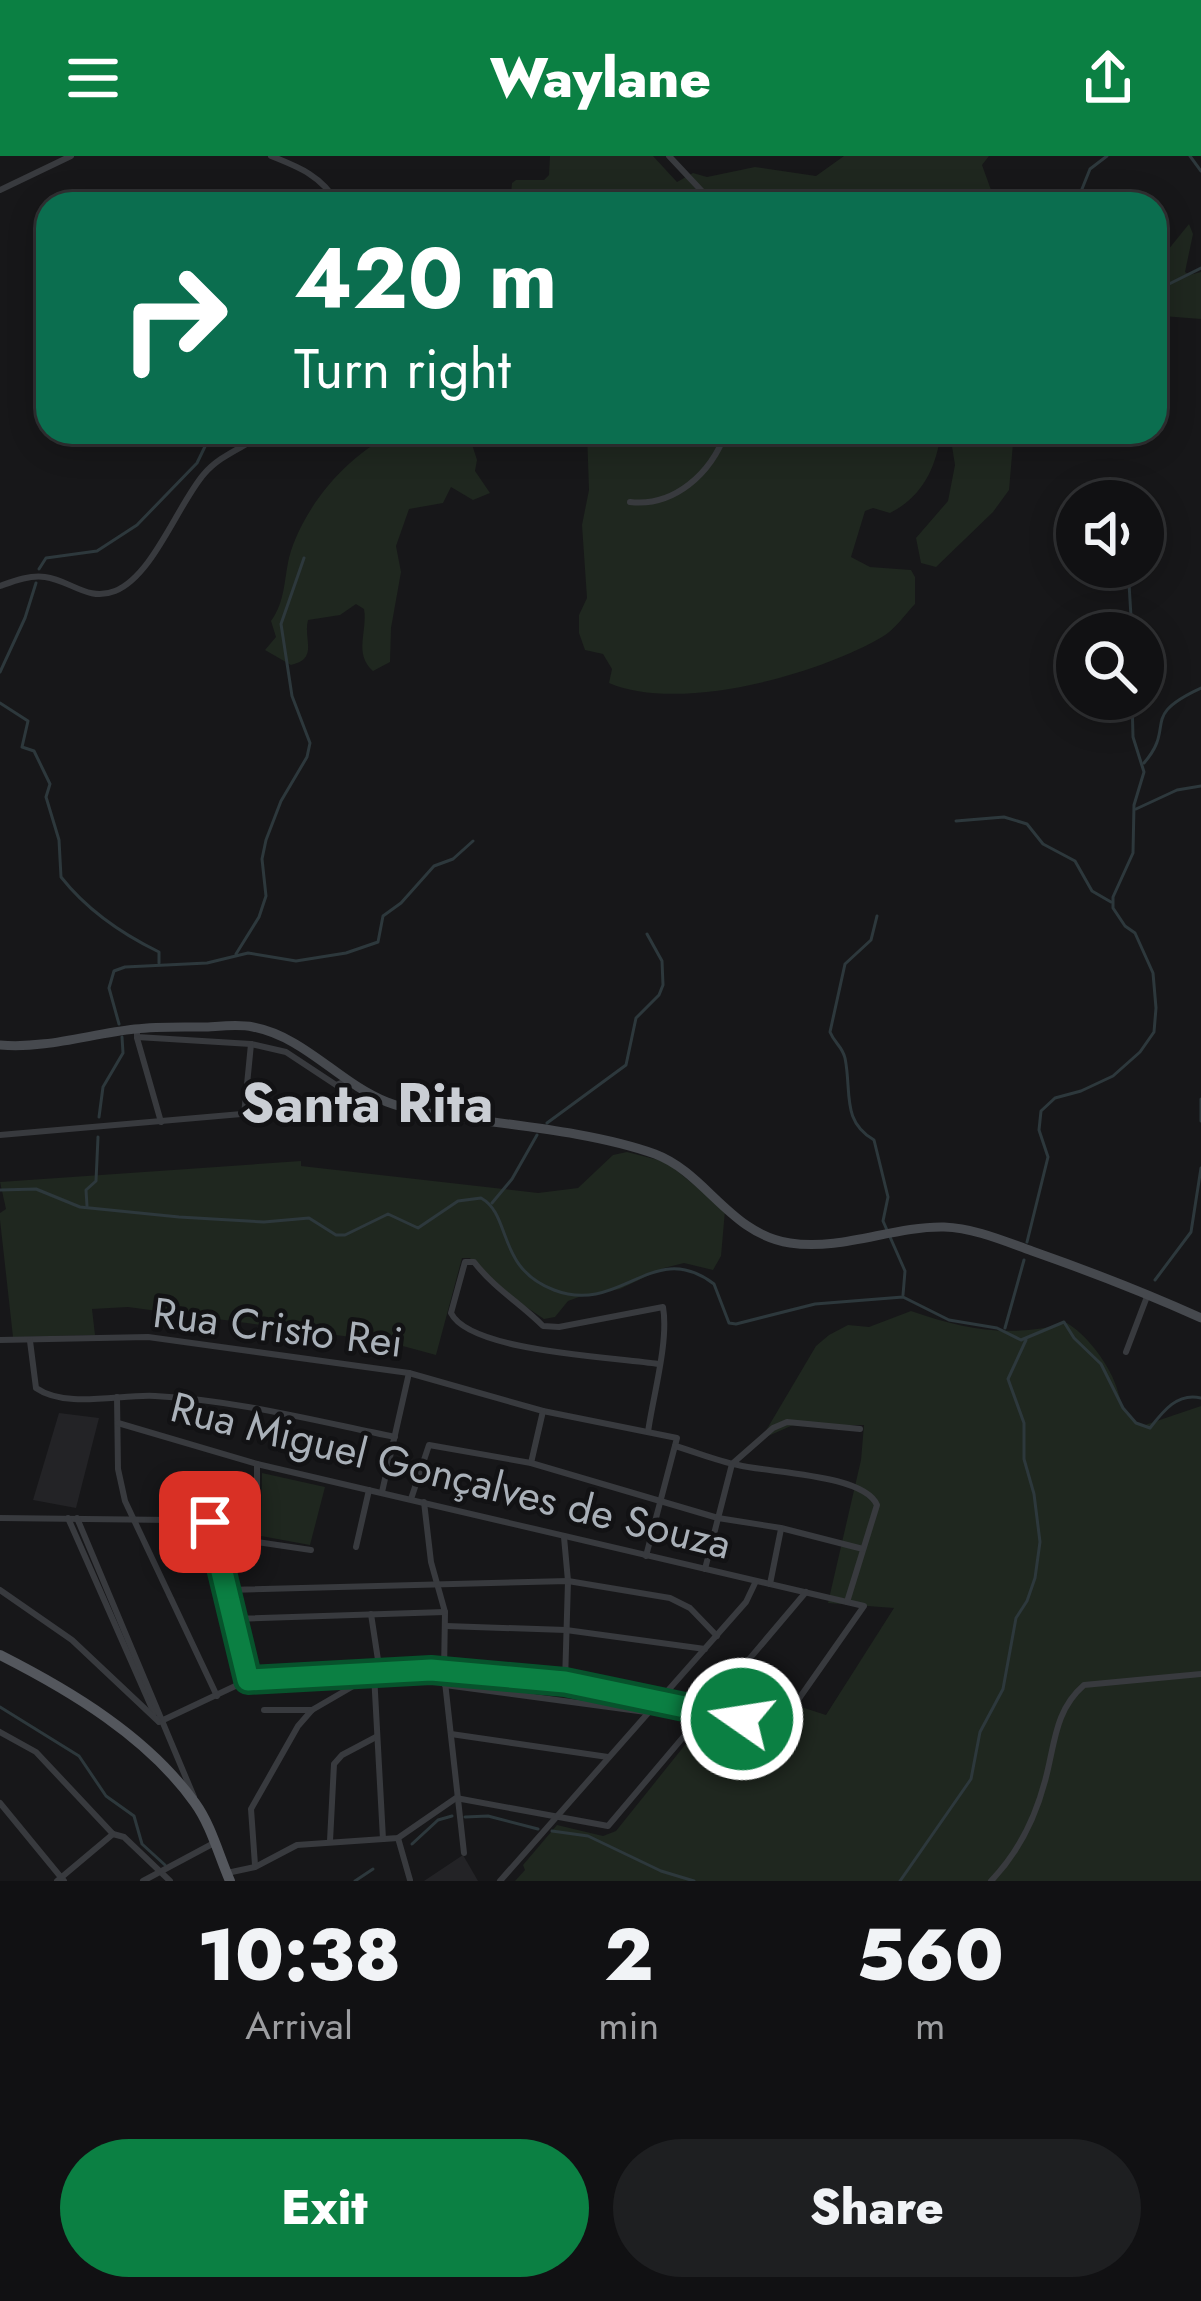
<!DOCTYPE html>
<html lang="en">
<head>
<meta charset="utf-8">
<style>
	:root { --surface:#111113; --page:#1e1f21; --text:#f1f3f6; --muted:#9c9da0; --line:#303133; --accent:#0b8043 }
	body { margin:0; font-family:Jost,sans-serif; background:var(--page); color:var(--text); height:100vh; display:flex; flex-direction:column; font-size:45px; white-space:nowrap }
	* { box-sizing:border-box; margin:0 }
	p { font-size:39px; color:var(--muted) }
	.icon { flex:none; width:66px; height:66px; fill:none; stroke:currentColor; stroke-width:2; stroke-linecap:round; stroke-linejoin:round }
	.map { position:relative; height:1725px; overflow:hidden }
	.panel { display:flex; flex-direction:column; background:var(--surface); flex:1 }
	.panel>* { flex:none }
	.top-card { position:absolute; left:36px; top:36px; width:1131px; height:252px; border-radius:36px; box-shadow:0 6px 30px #0003,0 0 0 3px var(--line); background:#0b6e4f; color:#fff; overflow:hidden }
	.tools { position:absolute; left:1056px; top:324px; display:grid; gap:24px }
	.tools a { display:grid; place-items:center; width:108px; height:108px; border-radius:50%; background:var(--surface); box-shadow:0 6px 30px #0003,0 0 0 3px var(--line); font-size:60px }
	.pin { position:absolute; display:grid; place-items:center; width:102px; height:102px; color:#fff; margin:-51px; border-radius:24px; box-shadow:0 6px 18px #0006 }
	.me { position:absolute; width:132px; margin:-66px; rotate:283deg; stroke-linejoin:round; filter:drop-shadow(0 0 9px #0008) }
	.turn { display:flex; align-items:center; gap:42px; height:252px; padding:0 60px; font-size:54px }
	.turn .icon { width:156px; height:156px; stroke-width:2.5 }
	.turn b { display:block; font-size:84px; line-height:102px }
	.eta { display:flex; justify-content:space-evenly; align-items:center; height:204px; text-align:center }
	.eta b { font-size:72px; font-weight:800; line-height:84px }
	.cta { display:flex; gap:24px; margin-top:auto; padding:24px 60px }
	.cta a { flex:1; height:138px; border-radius:72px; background:var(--accent); color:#fff; font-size:48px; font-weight:800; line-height:138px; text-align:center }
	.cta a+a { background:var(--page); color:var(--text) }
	header { display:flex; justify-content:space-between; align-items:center; height:156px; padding:0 60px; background:var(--accent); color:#fff; font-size:54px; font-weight:800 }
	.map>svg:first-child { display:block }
</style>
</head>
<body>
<header><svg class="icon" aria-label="menu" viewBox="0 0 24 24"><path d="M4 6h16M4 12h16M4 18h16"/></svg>Waylane<svg class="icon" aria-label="share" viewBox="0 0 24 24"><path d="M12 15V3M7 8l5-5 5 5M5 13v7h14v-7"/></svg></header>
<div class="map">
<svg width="1201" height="1725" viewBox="0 0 1201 1725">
	<rect width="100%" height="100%" fill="#171719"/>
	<!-- built -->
	<g fill="#232326">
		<polygon points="59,1257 99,1262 76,1352 33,1344"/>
		<polygon points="463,1699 478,1725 424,1725"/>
	</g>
	<!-- green -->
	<g fill="#1f271f">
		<polygon points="550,0 653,0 677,26 693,17 707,21 755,11 816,20 844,0 989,0 982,9 995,45 995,48 510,48 512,27 516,24 544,24 549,19"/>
		<polygon points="1189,68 1193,78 1185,116 1189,119 1201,116 1201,163 1162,160 1155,164 1155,110"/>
		<path d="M399,276h69l9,28 -2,11 15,22 -17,7 -22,-13 -8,16 -34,6 -13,37 5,26 -10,56 -1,34 -17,9c-20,-18 -5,-40 -9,-62l-8,-5 -16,11 -32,5c-5,19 11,39 -17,45l-26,-15 11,-13 -5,-16c14,-19 13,-41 18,-63 13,-50 61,-108 110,-126z"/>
		<path d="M587,276h427l-5,58 -16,22 -57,55 -15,-4 -5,-25 32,-37 7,-36 -4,-25 -11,-2c-5,33 -20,60 -50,75l-17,-5 -8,3 -14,46 19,10 41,3 4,7v27c-10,10 -20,26 -33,33 -65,38 -202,76 -273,46l3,-14 -9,-15 -18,-4 -6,-17v-18l8,-17 -5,-73 7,-35z"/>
		<polygon points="627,996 666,1006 725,1054 721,1100 713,1114 684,1107 664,1112 620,1133 579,1141 568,1145 555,1161 544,1163 489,1126 470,1102 462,1102 436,1199 388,1186 128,1151 92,1153 95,1179 13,1181 0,1064 0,1057 6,1053 0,1026 301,1005 301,1010 538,1037 578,1032 613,999"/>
		<path d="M911,1155c54,19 100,27 156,12 18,11 36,34 45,53 10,21 7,37 30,50l59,-20v475h-686l10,-11 -2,-5 34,-40 46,11 13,-5 93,-116 67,14 22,-23 28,9 68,-107 -66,-5 33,-143 3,-35h-71l-27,12 -2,-3 52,-88 13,-11 19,-10 21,2z"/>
		<polygon points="262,1317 325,1331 310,1389 261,1380"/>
	</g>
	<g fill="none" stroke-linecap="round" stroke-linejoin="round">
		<!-- stream -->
		<g stroke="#2d383c" stroke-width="3">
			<polyline points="1190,0 1201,15"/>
			<polyline points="1076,48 1090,13 1107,0"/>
			<polyline points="1155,135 1201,112"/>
			<polyline points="1128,411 1132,477"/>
			<polyline points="39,413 46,402 97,395 137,369 197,307 212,276"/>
			<polyline points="0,516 25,462 36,427"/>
			<path d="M0,547l28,18 -6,26 12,4 16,33 -4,13 13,43 2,37c26,33 61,57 98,75v11"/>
			<path d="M1144,607c33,-38 -6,-46 57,-75"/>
			<polyline points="1136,653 1177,634 1201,630"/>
			<polyline points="956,665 1004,661 1027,668 1043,688 1075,705 1092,735 1111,746"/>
			<path d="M877,760l-6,24 -26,24 -15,68c5,12 12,14 15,26 7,34 -4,63 29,82l14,57 -5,24 22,50 -2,24"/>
			<polyline points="236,798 259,761 266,740 262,703 266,684 281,645 307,601 310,587 292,540 281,468 304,402"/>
			<polyline points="119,868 109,832 114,815 125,811 207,807 248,797 296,805 346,797 378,786 383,760 401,747 434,710 453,703 473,685"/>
			<polyline points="1201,943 1201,965"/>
			<polyline points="99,961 103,931 123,897 122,881"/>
			<polyline points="547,967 626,909 636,862 659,839 663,829 662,805 647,778"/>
			<path d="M0,1034l36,-1 44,18 99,10 85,5 45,-4 27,17h9l43,-21 30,14 40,-27 23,-3c31,17 15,70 73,92 67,26 99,-53 160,-6l15,39 7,1 79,-20 88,-7 46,23 48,8 24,12 43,-18 10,16 27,26 22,44 13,15 14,5c13,-17 28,-36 51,-30"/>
			<polyline points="492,1047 512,1023 537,979"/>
			<polyline points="87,1050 86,1034 96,1025 98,981"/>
			<polyline points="1027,1086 1048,1001 1039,974 1041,955 1055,942 1081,935 1113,920 1140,896 1154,876 1156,852 1153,817 1135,777 1125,770 1113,752 1113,741 1133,697 1134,649 1144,616 1133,581 1132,543"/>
			<polyline points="1155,1124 1191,1076 1201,1012"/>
			<polyline points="1005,1172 1024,1104"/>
			<polyline points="0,1551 79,1600 106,1640 134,1660 142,1688 165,1709"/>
			<polyline points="465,1661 488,1660 538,1673"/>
			<polyline points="552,1675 588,1680 661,1715 694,1725"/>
			<polyline points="412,1688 438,1664 452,1660"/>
			<polyline points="355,1725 373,1713"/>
			<polyline points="900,1725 971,1623 980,1576 1003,1533 1016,1462 1027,1445 1035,1422 1040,1386 1034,1338 1024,1303 1024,1267 1008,1223 1026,1184"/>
		</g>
		<!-- minor -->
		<g stroke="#383a3e" stroke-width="6">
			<path d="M271,0c28,11 51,20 67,48"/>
			<polyline points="669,0 714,48"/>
			<polyline points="0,34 71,0"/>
			<path d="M630,346c44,5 81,-28 96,-70"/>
			<path d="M0,430c14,-5 29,-11 45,-9 25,3 43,25 70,14 38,-15 63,-87 89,-117 17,-20 42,-27 61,-42"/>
			<polyline points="137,873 137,881 251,888 286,896 336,929 346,925"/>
			<polyline points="137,882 161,966"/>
			<polyline points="244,959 251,888"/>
			<polyline points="0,979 287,954"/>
			<polyline points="0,1184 148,1181 409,1217 543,1255 677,1282 646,1400"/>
			<path d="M30,1185l6,47c30,21 84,6 119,8 80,4 161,25 240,41"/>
			<polyline points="1126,1196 1148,1138"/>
			<polyline points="117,1241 118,1313 125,1345 217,1540"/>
			<polyline points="118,1267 257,1308 864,1450 779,1571 565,1526 431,1514 248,1524 159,1566"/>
			<path d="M648,1276c5,-36 21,-91 15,-125l-104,20 -16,-1c-24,-24 -47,-36 -69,-64h-9l-14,51c19,39 164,44 207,51"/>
			<path d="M675,1290c21,6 42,15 63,19 32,8 126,9 139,40l-30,97"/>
			<polyline points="531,1307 543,1255"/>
			<polyline points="382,1336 409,1217"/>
			<polyline points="411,1343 429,1289 531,1307 718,1362 781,1372 863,1393"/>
			<polyline points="424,1346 431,1406 445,1456 444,1517 464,1697"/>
			<polyline points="0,1362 257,1365 257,1308"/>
			<polyline points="68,1362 154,1557"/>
			<polyline points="77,1362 194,1641"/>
			<polyline points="257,1365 257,1386 311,1394"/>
			<polyline points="210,1366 248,1524"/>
			<polyline points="564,1381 568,1425 565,1526"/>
			<polyline points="356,1391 369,1334"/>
			<polyline points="705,1413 732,1308 773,1272 787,1266 860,1273"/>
			<polyline points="770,1428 781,1373"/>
			<polyline points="0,1434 72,1484 158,1565"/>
			<polyline points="226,1434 568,1425 670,1442 690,1452 717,1480"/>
			<polyline points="371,1458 380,1517"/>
			<polyline points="233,1463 445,1456"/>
			<polyline points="446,1470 566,1474 705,1493"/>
			<polyline points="445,1529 646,1556"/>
			<polyline points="264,1554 312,1554"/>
			<polyline points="0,1576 36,1596 113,1678 124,1681 170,1725"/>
			<polyline points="451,1578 608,1601"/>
			<polyline points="0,1647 64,1725"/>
			<polyline points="398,1682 410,1724"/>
			<polyline points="330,1685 334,1608 342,1599 376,1581"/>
			<polyline points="255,1709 251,1653 298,1570 312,1554 374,1518 383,1683"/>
			<polyline points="227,1717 255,1711 297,1689 398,1682 456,1642 608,1670 806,1436"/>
			<polyline points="57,1725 113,1678"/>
			<polyline points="143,1725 214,1687"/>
			<polyline points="500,1725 746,1446 756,1425"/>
			<path d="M991,1725c27,-28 44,-62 54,-100 10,-36 9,-70 39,-96l117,-11"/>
		</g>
		<!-- secondary -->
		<path stroke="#46494e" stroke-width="9" d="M0,889c45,4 90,-11 135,-16 24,-3 49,-2 73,-2 15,-1 31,-3 45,0 52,10 86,56 134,75 31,12 66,14 99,19 53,7 119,15 169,33 51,19 75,80 135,89 52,8 103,-17 154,-16 30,1 60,14 88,24 57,20 114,42 169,67"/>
		<!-- primary -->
		<path stroke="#54575d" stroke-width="10" d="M0,1499c71,36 148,82 195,148 16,22 24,53 35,78"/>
	</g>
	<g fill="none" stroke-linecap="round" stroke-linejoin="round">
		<!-- route casing -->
		<g stroke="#07532c" stroke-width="30">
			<polyline id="route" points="210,1366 248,1524 431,1514 565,1526 742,1563"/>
		</g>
		<!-- route -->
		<use href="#route" stroke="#0b8043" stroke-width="21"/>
	</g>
	<g text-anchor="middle" stroke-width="9" stroke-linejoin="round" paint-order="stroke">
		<!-- street labels -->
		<g font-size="42" fill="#a9b0b8" stroke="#121214">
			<text transform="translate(278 1171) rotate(7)" y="15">Rua Cristo Rei</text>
			<text transform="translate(451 1319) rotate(14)" y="15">Rua Miguel Gonçalves de Souza</text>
		</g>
		<!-- district labels -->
		<g font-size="54" font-weight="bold" fill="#caced4" stroke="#121214">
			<text x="367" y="966">Santa Rita</text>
		</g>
	</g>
</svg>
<div class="tools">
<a><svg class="icon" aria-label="sound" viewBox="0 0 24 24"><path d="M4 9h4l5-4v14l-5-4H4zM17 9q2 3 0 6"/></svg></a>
<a><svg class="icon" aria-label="search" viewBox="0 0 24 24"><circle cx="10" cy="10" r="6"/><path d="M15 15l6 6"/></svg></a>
</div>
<div class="pin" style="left:210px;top:1366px;background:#d93025"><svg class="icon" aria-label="arrive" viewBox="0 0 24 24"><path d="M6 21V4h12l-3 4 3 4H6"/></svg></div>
<svg class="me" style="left:742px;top:1563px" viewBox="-20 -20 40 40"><circle r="17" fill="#0b8043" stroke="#fff" stroke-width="3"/><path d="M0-11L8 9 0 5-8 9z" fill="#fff"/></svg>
<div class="top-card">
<div class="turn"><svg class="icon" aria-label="right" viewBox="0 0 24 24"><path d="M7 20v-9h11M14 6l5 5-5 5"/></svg><div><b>420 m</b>Turn right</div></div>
</div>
</div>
<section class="panel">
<div class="eta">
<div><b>10:38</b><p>Arrival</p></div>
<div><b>2</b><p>min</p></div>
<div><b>560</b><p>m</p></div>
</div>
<div class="cta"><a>Exit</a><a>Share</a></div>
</section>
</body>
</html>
